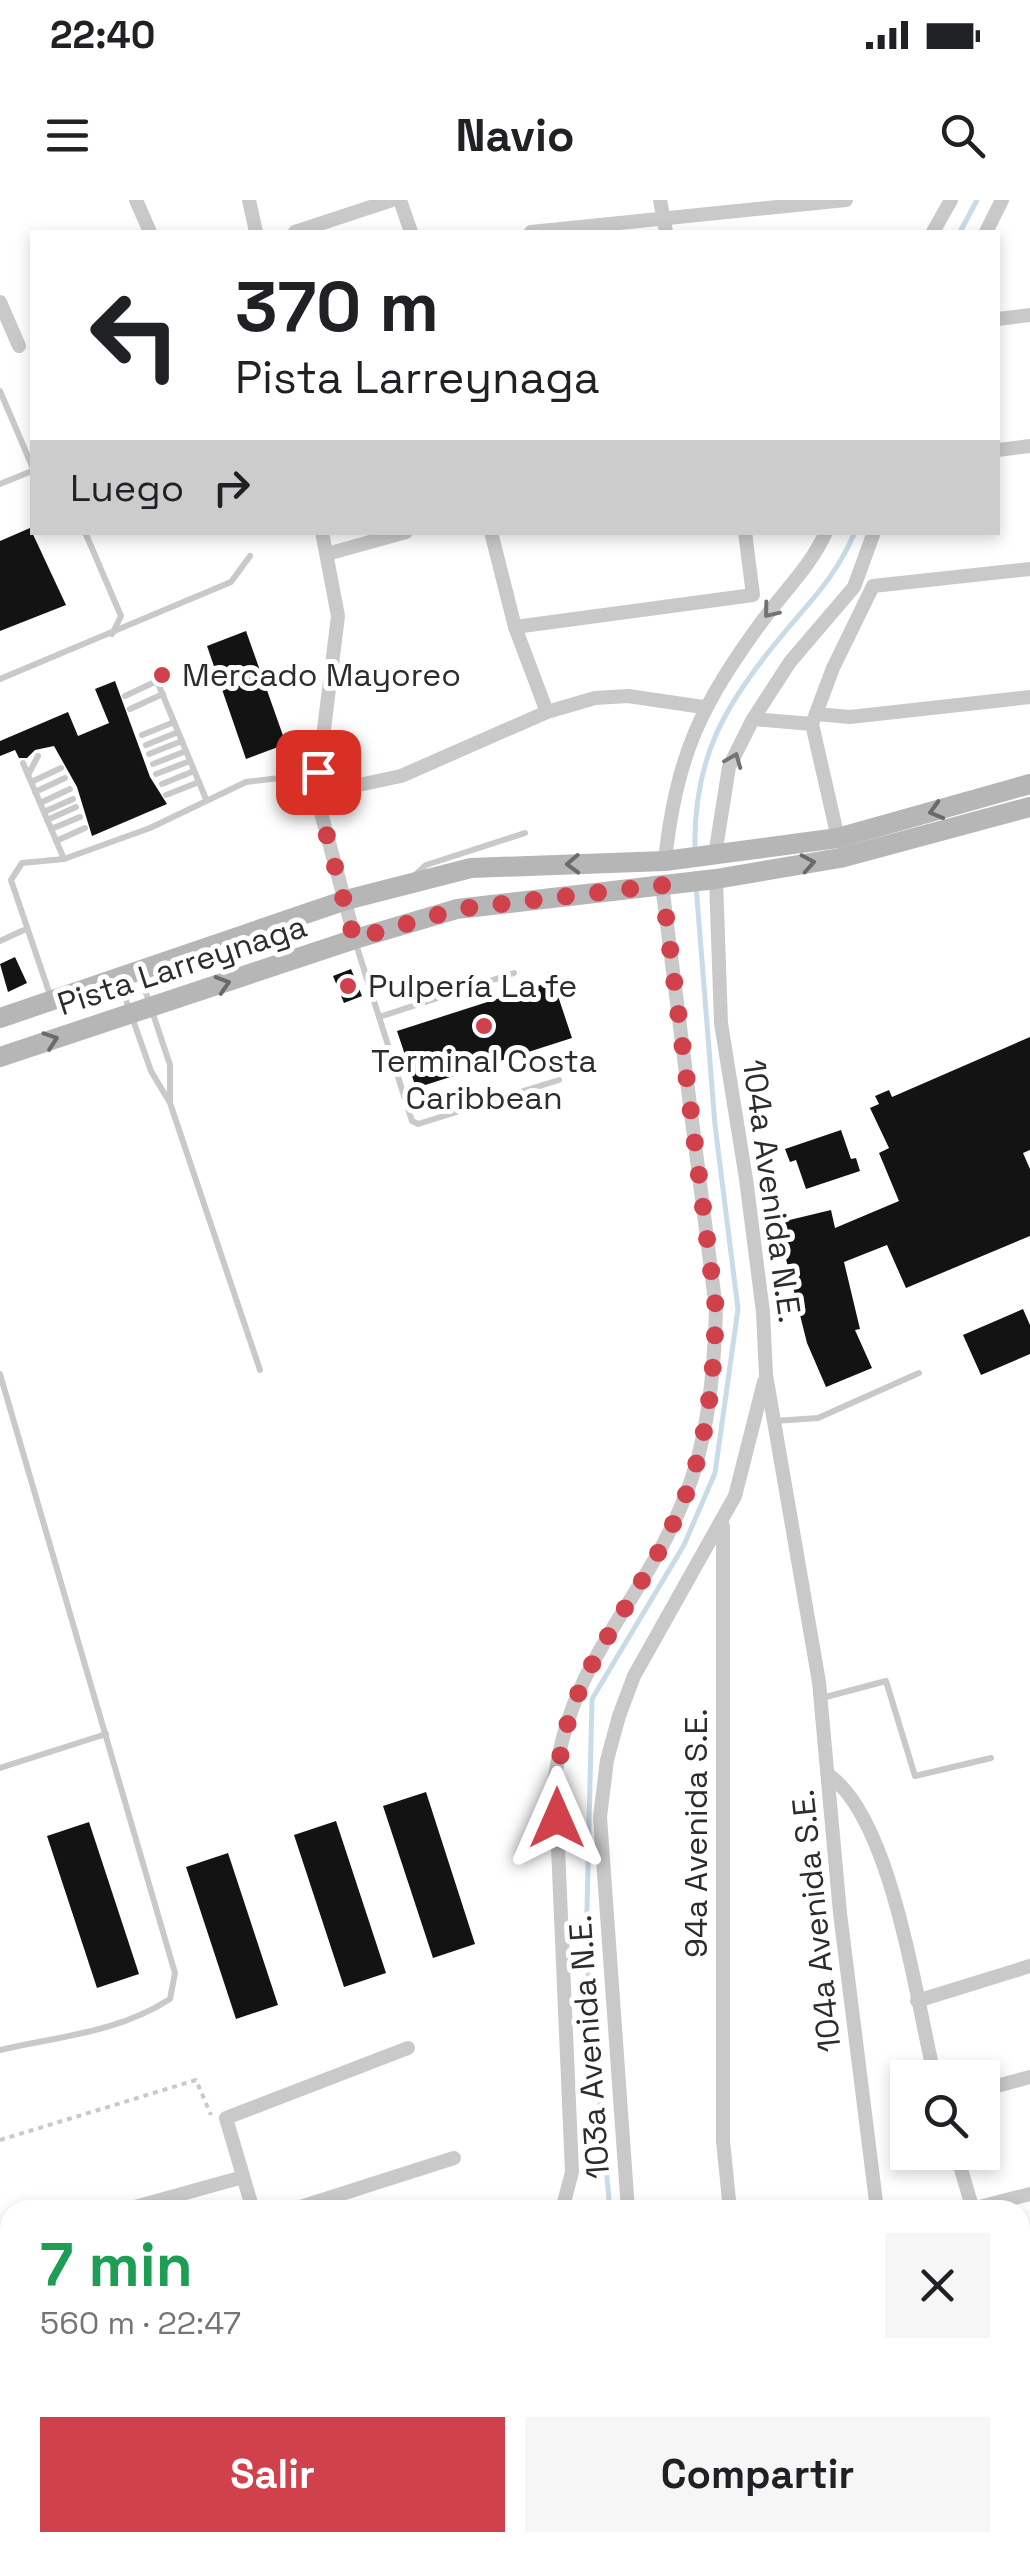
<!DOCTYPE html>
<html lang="es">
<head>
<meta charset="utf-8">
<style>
	:root { --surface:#fff; --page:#f6f6f6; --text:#202124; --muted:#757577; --accent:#d1414c }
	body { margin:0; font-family:"Space Grotesk",sans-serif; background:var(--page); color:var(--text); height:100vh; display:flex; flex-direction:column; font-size:38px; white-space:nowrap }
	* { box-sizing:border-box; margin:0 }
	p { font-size:32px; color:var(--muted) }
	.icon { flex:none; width:55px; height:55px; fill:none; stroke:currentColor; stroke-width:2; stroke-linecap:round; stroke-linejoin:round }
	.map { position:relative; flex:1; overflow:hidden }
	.drawer { position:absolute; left:0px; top:2000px; width:1030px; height:352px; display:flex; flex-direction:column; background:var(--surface); border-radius:30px 30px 0 0; box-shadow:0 5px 15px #0003 }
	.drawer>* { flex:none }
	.guide { position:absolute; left:30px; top:30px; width:970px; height:305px; border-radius:0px; box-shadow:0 5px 15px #0003; background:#fff; color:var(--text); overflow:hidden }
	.buttons { position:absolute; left:890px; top:1860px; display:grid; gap:20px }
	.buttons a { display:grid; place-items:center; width:110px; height:110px; border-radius:0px; background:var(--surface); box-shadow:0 5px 15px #0003; font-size:50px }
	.pin { position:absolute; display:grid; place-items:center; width:85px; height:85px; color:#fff; margin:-42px; border-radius:20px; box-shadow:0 5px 15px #0006 }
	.me { position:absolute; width:110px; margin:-55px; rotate:0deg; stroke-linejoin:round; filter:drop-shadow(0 0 8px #0008) }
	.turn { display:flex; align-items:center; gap:35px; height:210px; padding:0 40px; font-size:45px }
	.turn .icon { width:130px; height:130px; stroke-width:2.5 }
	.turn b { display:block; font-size:70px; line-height:85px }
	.then { display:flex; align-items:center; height:95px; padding:0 40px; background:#0003; gap:20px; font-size:38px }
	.round { display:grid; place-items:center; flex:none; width:105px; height:105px; border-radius:0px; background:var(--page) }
	.headline { display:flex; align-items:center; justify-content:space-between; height:170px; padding:0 40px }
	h1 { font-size:60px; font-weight:600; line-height:75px; color:#1e9e55 }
	.primary-button { display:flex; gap:20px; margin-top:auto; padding:20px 40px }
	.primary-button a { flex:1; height:115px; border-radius:0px; background:var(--accent); color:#fff; font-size:40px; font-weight:600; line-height:115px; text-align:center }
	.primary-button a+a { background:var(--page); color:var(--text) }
	.status { display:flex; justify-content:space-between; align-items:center; height:70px; padding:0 50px; background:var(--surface); direction:ltr }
	.status svg { height:28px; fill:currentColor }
	header { display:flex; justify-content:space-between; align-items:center; height:130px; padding:0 40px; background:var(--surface); font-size:45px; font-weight:600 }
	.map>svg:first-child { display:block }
</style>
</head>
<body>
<div class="status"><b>22:40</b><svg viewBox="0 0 49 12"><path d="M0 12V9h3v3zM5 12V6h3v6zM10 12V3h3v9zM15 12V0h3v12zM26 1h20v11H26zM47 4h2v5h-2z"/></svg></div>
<header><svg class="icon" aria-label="menu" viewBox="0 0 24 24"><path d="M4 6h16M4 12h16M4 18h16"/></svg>Navio<svg class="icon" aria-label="search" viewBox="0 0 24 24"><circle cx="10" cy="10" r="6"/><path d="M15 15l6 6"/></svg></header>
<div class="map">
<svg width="1030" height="2351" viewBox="0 0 1030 2351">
	<rect width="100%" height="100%" fill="#fff"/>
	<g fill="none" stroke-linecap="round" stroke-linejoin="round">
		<!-- stream -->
		<g stroke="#c9dbe6" stroke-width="5">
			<polyline points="960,32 977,0"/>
			<path d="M695,649c-2,-92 31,-147 89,-216 30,-36 52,-57 71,-101"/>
			<polyline points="610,2010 586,1752 592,1499 684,1345 715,1273 738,1109 715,925 696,685"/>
		</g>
	</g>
	<!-- building -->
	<g fill="#131313">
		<polygon points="30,328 66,405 0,431 0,341"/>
		<polygon points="246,431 286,544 246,559 207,446"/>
		<polygon points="115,481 150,577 167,604 92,636 77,587 54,546 35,550 27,558 19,558 15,550 0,556 0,541 68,512 78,536 109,523 95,489"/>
		<polygon points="15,757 27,783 8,792 0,764"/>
		<polygon points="351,769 362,796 344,803 333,776"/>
		<polygon points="553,781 572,838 416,888 397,831"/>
		<polygon points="1030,837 1030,950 1023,953 1030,969 1030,1036 906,1088 887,1045 844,1062 860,1129 855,1130 872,1168 826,1187 807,1143 777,1023 831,1010 835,1028 899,1001 879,953 889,948 870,908 879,904 875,896 889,890 892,897"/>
		<polygon points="841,930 851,959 856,958 860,971 806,989 796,960 790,962 785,949"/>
		<polygon points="1023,1109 1030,1125 1030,1154 981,1175 963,1135"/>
		<polygon points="426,1592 475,1744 433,1758 383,1606"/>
		<polygon points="336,1621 386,1773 344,1787 294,1635"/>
		<polygon points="89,1622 139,1774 97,1788 47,1636"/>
		<polygon points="228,1653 278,1805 236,1819 186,1667"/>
	</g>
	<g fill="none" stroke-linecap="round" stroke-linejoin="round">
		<!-- path -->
		<g stroke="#c9c9c9" stroke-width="4" stroke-dasharray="5 5" stroke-linecap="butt">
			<polyline points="0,1940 196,1880 211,1915"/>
			<polyline points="498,2342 499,2351"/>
		</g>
		<!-- service -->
		<g stroke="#c9c9c9" stroke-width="6">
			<polyline points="0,191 32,266"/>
			<polyline points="0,284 32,271"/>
			<polyline points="85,332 121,416 112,434"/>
			<polyline points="0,479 231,382 250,356"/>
			<polyline points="125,496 157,481 206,599"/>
			<polyline points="130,509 163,494"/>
			<polyline points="142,535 174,522"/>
			<polyline points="146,545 178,532"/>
			<polyline points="149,554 182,541"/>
			<polyline points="23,563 64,659"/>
			<polyline points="153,564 186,551"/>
			<polyline points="156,574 190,561"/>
			<polyline points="28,575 38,556"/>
			<polyline points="31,582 61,568"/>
			<polyline points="162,584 194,571"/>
			<polyline points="35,592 65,578"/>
			<polyline points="166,595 199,582"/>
			<polyline points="40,603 70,589"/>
			<polyline points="44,612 73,599"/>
			<polyline points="47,620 76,607"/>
			<polyline points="51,629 80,617"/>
			<polyline points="56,641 85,628"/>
			<polyline points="415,675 426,665 525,633"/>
			<polyline points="0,741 24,730"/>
			<polyline points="355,741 412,921 418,924 559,880"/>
			<polyline points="140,775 170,865 170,902"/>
			<polyline points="119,780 151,871 170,903 260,1170"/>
			<polyline points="50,795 11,680 22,663 64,659 150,628 246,582 280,578 316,594"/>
			<polyline points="379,817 514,773"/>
			<path d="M0,1174l175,599 -5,26c-53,34 -110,37 -170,51"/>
			<polyline points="775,1221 818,1218 919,1173"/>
			<polyline points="822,1498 886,1481 915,1576 991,1558"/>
			<polyline points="0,1568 106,1534"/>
		</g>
		<!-- minor -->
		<g stroke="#c9c9c9" stroke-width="14">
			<polyline points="136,0 150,32"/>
			<polyline points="249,0 256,32"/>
			<polyline points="400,0 411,32"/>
			<polyline points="660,0 666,32"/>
			<polyline points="295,32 392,0"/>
			<polyline points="531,32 846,0"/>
			<polyline points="933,32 951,0"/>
			<polyline points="986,32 1002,0"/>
			<polyline points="0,102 19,146"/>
			<polyline points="998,119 1030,115"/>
			<polyline points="998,250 1030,246"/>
			<polyline points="322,332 338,416 316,594 355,739"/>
			<polyline points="491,332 515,427 547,512"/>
			<polyline points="327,354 406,332"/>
			<polyline points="515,427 753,395 745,332"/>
			<polyline points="816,514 850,517 1030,497"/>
			<polyline points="753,519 812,524"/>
			<polyline points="316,594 401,576 547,512 595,498 628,496 703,507"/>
			<polyline points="838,638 812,524 833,468 873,386 1030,369"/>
			<polyline points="715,655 729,567 753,519 790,462 854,387 874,332"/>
			<path d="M665,661c11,-106 36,-156 98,-241 22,-30 47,-53 63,-88"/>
			<polyline points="716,679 721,823 746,979 763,1112 766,1175 819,1482 840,1713 877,2010"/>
			<polyline points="723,1326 723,1941 730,2010"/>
			<path d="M830,1576c63,46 86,225 105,302"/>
			<polyline points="917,1801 1030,1766"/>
			<polyline points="982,1890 1030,1877"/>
			<polyline points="956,1952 973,2010"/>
			<polyline points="972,2009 1030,1994"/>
			<polyline points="124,2010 243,1977"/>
			<polyline points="253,2010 226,1918 408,1848"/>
			<polyline points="291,2010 454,1958"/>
			<path d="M562,2010l10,-38 -17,-394c16,-119 85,-172 127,-274 26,-60 32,-130 34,-195l-54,-424"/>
			<polyline points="628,2010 600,1617 607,1560 619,1516 634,1476 735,1296 764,1182"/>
			<polyline points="0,2045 10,2042"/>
			<polyline points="1020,2119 1030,2116"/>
			<polyline points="1020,2168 1030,2220"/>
			<polyline points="0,2307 10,2337"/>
			<polyline points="351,2342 353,2351"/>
			<polyline points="763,2342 764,2351"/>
			<polyline points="923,2342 924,2351"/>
			<polyline points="563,2351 601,2342"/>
		</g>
		<!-- secondary -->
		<g stroke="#b6b6b6" stroke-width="20">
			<polyline points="0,818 346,700 471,668 665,661 838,638 1030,584"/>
			<polyline points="0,857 355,739 457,709 716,679 840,658 1030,607"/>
		</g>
	</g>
	<!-- one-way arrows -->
	<defs><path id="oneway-chevron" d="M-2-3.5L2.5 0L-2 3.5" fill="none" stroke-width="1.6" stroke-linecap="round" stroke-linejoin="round" transform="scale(2.5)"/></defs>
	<g stroke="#737373">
		<use href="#oneway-chevron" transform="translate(770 411) rotate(129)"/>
		<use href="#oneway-chevron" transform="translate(734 560) rotate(-68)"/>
	</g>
	<g stroke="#6a6a6a">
		<use href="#oneway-chevron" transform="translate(936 611) rotate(164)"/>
		<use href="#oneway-chevron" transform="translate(808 663) rotate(-10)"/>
		<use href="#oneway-chevron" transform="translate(573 664) rotate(178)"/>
		<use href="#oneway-chevron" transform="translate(223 784) rotate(-17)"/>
		<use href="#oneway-chevron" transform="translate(51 840) rotate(-19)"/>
	</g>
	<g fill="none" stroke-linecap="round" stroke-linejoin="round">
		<!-- route -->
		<path stroke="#d1414c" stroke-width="18" stroke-dasharray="0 32.4" d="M318,572l-2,22 38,145 104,-30 204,-24 54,424c-2,65 -8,135 -34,195 -50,118 -131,173 -125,314"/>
	</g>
	<!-- markers -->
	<g fill="#d1414c" stroke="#fff" stroke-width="4">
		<circle cx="162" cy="475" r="10"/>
		<circle cx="348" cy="786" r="10"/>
		<circle cx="484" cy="826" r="10"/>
	</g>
	<g text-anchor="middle" stroke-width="10" stroke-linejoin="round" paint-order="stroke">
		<!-- poi labels -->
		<g font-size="32" fill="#2c2c2c" stroke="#fff" text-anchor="start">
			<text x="182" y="486">Mercado Mayoreo</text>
			<text x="368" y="797">Pulpería La fe</text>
			<text x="484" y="872" text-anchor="middle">Terminal Costa<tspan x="484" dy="37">Caribbean</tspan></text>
		</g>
		<!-- street labels -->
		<g font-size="32" fill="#2c2c2c" stroke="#fff">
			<text transform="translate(182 765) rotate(-18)" y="11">Pista Larreynaga</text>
			<text transform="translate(772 991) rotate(82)" y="11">104a Avenida N.E.</text>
			<text transform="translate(696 1633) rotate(-90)" y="11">94a Avenida S.E.</text>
			<text transform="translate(816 1721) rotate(-96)" y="11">104a Avenida S.E.</text>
			<text transform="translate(589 1847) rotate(-94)" y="11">103a Avenida N.E.</text>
		</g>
	</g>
</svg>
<div class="buttons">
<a><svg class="icon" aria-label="search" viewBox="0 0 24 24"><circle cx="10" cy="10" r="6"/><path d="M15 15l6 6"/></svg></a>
</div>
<div class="pin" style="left:318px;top:572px;background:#d93025"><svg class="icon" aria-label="arrive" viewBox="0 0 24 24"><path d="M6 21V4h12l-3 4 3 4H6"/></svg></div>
<svg class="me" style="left:557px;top:1618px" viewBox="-20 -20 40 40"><path d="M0-17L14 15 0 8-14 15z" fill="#d1414c" stroke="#fff" stroke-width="4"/></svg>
<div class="guide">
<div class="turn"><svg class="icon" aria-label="left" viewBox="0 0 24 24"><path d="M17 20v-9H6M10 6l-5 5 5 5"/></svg><div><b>370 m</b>Pista Larreynaga</div></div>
<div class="then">Luego<svg class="icon" aria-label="right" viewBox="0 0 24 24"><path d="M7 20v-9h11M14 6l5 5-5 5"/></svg></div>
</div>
<section class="drawer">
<div class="headline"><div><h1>7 min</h1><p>560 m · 22:47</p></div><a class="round"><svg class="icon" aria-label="close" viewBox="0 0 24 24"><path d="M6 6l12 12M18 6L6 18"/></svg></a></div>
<div class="primary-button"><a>Salir</a><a>Compartir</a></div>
</section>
</div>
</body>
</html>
